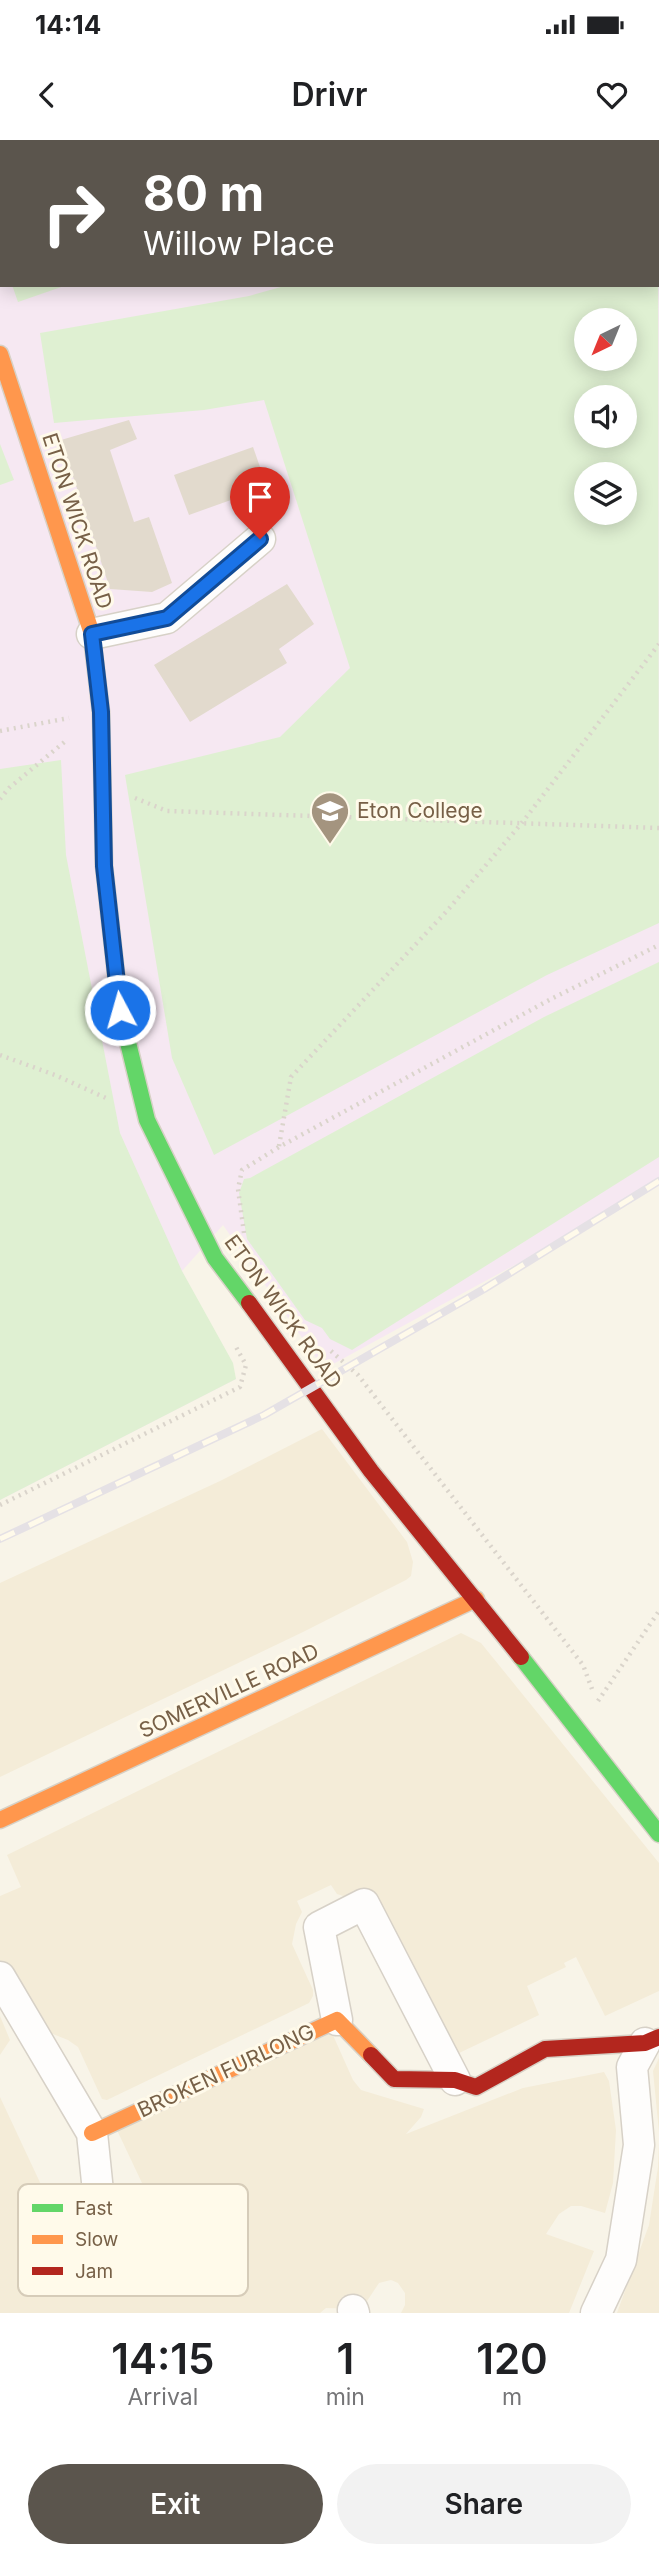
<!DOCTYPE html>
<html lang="en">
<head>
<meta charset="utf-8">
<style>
	:root { --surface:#fff; --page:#f2f2f2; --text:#202124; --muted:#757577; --accent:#5b554d }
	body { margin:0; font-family:Inter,sans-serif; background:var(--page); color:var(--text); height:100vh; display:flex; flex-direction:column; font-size:26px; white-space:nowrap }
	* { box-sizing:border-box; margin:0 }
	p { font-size:23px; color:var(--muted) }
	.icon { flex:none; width:38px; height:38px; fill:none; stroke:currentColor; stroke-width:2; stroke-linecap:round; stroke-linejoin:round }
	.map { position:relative; height:2173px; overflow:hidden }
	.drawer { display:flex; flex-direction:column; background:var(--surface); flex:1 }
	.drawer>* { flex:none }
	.banner { position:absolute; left:0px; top:0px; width:660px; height:147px; box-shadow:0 4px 18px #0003; background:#5b554d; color:#fff; overflow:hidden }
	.needle { width:46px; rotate:223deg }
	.tools { position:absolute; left:574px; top:168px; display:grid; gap:14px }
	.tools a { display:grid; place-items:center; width:63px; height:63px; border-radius:50%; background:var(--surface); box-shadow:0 4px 18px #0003; font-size:35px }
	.pin { position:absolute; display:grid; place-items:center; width:60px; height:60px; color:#fff; margin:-72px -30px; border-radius:50% 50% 50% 0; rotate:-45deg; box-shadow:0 0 7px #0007 }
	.pin .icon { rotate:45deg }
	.me { position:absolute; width:77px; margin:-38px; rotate:354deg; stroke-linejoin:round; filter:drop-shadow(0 0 5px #0008) }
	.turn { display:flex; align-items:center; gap:24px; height:147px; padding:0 28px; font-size:32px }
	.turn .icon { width:91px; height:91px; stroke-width:2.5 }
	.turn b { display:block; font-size:49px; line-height:60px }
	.eta { display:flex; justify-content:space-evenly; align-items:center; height:119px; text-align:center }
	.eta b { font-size:42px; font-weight:600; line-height:49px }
	.primary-button { display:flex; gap:14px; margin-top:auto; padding:14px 28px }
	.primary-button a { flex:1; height:80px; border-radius:42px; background:var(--accent); color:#fff; font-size:28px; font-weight:600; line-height:80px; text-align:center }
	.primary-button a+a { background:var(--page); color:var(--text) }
	.status { display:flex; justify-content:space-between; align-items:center; height:49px; padding:0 35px; background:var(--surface); direction:ltr }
	.status svg { height:19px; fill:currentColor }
	header { display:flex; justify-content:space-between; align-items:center; height:91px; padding:0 28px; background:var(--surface); font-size:32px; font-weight:600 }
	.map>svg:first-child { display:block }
</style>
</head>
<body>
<div class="status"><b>14:14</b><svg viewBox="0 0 49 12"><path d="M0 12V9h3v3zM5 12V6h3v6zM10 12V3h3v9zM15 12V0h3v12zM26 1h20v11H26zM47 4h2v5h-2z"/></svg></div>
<header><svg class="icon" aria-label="back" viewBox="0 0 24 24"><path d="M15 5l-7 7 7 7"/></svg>Drivr<svg class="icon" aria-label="heart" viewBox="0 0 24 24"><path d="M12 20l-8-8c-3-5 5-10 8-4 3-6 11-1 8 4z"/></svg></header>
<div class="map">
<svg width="659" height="2173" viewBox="0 0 659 2173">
	<rect width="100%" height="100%" fill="#f8f4e8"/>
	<!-- residential -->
	<g fill="#f4ecd8">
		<polygon points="322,1289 407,1402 413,1422 411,1436 406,1440 303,1492 0,1637 0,1443 220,1341"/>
		<polygon points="461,1493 481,1503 659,1723 659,1851 605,1876 576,1817 564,1823 566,1827 527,1846 539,1875 438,1923 371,1765 337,1754 331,1745 297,1761 302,1772 296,1784 292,1804 313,1850 313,1856 309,1863 107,1960 102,1959 78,1907 68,1900 48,1892 0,1831 0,1756 21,1747 7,1715"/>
		<polygon points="0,1876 10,1900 0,1915"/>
		<polygon points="332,1893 353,1940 361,1950 424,1969 421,1977 406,1994 523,1948 604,1932 609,1941 616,1990 613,2043 605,2073 581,2066 571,2066 559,2074 546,2094 594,2111 569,2173 401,2173 405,2165 405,2153 398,2143 391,2140 379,2143 365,2164 355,2169 326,2168 320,2173 0,2173 0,1957 51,2066 63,2085 86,2096 108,2092 110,2094 125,2086 134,2076 141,2060 142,2043 116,1988"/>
		<polygon points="659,1918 659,1992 653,1931"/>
		<polygon points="659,2003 659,2173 617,2173 649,2085 658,2027"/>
	</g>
	<!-- education -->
	<path fill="#f6e8f2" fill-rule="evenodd" d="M0,0h659v1038l-82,53 -253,138 -101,-144 -41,46 54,108 -236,121zM2,2h656v143h-656zM586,180h39v39h-39zM586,257h39v39h-39zM586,334h39v39h-39z"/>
	<!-- green -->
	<g fill="#dff0d2" fill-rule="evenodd">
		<polygon points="0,0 437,0 437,2 2,2 2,113"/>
		<path d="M658,25l1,758 -112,52 -333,180 -42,-97 -47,-283 155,-38 70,-69 -86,-268 -60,10 -150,13 -14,-90 209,-37 39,-11h370zM625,180v39h-39v-39zM586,257h39v39h-39zM586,334h39v39h-39z"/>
		<polygon points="12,145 67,145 18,162"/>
		<polygon points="0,304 14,340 0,345"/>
		<polygon points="61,620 66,715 120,993 182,1131 233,1223 236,1239 0,1360 0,629"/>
		<polygon points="659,822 659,1017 352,1210 330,1199 322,1188 305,1180 247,1099 239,1053 244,1039 250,1038 544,877"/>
	</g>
	<!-- building -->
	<g fill="#e2dacd">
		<polygon points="129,280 137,299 110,310 134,382 149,377 172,443 152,452 110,449 61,300"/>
		<polygon points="253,307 267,347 189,375 174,335"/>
		<polygon points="287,444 314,484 279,509 287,523 190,582 154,525"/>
	</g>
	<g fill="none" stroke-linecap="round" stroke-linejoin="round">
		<!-- street casing -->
		<g stroke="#d7d1c7" stroke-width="33">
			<g id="street">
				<polyline points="92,494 167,478 260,399"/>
				<polyline points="0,1837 92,1993 100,2071"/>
				<polyline points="337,1880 319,1787 364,1764 455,1940"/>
				<polyline points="353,2170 354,2173"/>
				<polyline points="596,2173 621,2120 639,2005 632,1927 645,1903"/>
			</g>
		</g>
		<!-- fast casing -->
		<g stroke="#d7d1c6" stroke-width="19">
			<g id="fast">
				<polyline points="93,505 101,572 104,726 120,870 147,980 215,1118 249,1163"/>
				<polyline points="521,1517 659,1694"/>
			</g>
		</g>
		<!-- slow casing -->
		<g stroke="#d7d1c6" stroke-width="19">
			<g id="slow">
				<polyline points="0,214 92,494 93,505"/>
				<polyline points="0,1680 476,1459"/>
				<polyline points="92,1993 337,1880 371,1915"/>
			</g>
		</g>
		<!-- jam casing -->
		<g stroke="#d7d1c6" stroke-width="19">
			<g id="jam">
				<polyline points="249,1163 371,1331 521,1517"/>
				<polyline points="371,1915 394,1939 455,1940 476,1947 545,1909 645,1903 659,1897"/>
			</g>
		</g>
		<!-- path -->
		<g stroke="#dad4cb" stroke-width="4.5" stroke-dasharray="2 5" stroke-linecap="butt">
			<polyline points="0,591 69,578"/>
			<polyline points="135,658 167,671 659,688"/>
			<polyline points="0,659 9,648 68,599"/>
			<polyline points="0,915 55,935 106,958"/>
			<polyline points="279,1006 291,937 446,772 521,684 659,504"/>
			<polyline points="244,1093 238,1049 242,1030 279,1007 551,859 659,805"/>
			<polyline points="331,1211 358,1235 583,1525 592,1549"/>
			<polyline points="0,1365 240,1247 246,1225 236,1207"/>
			<polyline points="598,1561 659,1471"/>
		</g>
		<!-- street -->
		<use href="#street" stroke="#fefdfc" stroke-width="30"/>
		<!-- fast -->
		<use href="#fast" stroke="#63d668" stroke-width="16"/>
		<!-- slow -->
		<use href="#slow" stroke="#ff974d" stroke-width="16"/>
		<!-- jam -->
		<use href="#jam" stroke="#b3261e" stroke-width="16"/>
		<!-- rail casing -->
		<g stroke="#e5e1e5" stroke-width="8">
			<polyline id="rail" points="0,1399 264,1275 484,1149 659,1041"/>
		</g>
		<!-- rail -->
		<use href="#rail" stroke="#fffaea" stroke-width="5" stroke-dasharray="16" stroke-linecap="butt"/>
	</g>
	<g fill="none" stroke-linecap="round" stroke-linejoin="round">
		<!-- route casing -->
		<g stroke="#114b97" stroke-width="18">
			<polyline id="route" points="120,870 104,726 101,572 92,494 167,478 260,399"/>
		</g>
		<!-- route -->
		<use href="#route" stroke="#1a73e8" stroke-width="12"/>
	</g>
	<!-- icons -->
	<defs>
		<g id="school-pin" transform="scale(2.0125)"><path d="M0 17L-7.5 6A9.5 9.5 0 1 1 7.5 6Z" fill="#a4947f" stroke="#fffaea"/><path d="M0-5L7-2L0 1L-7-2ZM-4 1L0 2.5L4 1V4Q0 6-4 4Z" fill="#fff"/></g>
	</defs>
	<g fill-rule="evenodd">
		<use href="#school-pin" x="330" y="671"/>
	</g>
	<g text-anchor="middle" stroke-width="6" stroke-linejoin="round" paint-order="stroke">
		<!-- street labels -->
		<g font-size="21" fill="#776047" stroke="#fffaea">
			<text transform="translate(77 381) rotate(72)" y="7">ETON WICK ROAD</text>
			<text transform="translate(283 1172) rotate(54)" y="7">ETON WICK ROAD</text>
			<text transform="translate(229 1551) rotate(-25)" y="7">SOMERVILLE ROAD</text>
			<text transform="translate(226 1931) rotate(-25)" y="7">BROKEN FURLONG</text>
		</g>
		<!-- poi labels -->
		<g font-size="21" fill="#776047" stroke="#fffaea" text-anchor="start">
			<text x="357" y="678">Eton College</text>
		</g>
	</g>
	<!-- legend -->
	<rect x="18" y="2044" width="230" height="112" rx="10" fill="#fffaea" stroke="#d6ccb9" stroke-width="2"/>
	<rect x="32" y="2064" width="31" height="8" fill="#63d668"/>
	<rect x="32" y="2095" width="31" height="9" fill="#ff974d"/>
	<rect x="32" y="2127" width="31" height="8" fill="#b3261e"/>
	<g font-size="19" fill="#776047">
		<text x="75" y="2075">Fast</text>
		<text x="75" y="2106">Slow</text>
		<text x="75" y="2138">Jam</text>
	</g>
</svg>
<div class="tools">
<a><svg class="needle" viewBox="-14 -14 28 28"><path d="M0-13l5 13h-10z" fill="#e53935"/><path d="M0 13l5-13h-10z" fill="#757577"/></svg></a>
<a><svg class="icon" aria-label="sound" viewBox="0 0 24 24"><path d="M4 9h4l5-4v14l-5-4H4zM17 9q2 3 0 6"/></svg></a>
<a><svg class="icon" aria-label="layers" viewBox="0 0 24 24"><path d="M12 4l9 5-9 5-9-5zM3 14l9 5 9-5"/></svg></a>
</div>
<div class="pin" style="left:260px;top:399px;background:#d93025"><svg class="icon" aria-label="arrive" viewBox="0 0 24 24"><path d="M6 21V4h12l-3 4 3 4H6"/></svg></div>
<svg class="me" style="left:120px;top:870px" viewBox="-20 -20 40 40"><circle r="17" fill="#1a73e8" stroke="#fff" stroke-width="3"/><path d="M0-11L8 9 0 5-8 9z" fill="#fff"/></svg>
<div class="banner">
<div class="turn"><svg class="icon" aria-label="right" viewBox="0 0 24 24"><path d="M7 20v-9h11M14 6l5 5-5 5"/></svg><div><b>80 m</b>Willow Place</div></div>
</div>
</div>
<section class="drawer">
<div class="eta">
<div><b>14:15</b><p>Arrival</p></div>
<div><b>1</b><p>min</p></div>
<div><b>120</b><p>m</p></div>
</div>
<div class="primary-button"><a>Exit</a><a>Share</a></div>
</section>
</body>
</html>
